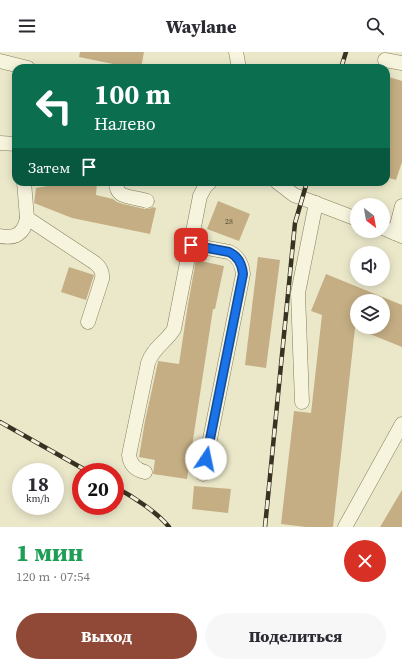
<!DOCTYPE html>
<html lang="ru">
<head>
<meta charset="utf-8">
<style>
	:root { --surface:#fff; --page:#f7f7f7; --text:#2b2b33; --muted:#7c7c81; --accent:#8f4936 }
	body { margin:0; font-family:"Source Serif 4",serif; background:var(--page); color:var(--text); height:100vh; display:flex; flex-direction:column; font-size:15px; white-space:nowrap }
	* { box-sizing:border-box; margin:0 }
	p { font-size:13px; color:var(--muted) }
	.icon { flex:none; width:22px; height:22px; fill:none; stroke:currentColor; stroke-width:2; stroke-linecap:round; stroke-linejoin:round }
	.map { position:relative; height:475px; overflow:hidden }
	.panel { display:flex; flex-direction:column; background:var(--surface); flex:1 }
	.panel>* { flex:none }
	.guide { position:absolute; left:12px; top:12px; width:378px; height:122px; border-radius:12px; box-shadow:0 2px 10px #0003; background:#0b6e4f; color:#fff; overflow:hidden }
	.needle { width:26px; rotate:149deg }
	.controls { position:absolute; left:350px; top:146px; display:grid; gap:8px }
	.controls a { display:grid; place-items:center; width:40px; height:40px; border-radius:50%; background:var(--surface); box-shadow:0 2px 10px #0003; font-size:20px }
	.speed { position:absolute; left:12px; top:411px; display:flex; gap:8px; font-size:20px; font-weight:700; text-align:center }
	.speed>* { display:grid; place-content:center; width:52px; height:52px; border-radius:50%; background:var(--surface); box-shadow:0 2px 10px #0003; line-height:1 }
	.speed small { font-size:10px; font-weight:400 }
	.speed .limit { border:6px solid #d22; background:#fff; color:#111 }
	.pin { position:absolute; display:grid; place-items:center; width:34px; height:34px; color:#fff; margin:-17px; border-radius:8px; box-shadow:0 2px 6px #0006 }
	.me { position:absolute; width:44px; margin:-22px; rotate:11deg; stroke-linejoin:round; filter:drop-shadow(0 0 3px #0008) }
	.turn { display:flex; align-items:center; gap:14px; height:84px; padding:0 16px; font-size:18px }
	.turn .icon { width:52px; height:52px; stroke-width:2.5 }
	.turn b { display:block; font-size:28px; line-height:34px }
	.then { display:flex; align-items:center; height:38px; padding:0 16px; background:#0003; gap:8px; font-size:15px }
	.round { display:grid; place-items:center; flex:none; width:42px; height:42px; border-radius:21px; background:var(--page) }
	.summary { display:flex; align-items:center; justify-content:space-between; height:68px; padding:0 16px }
	h1 { font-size:24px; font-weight:800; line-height:30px; color:#1e9e55 }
	.action { display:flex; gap:8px; margin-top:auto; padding:8px 16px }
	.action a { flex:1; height:46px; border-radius:24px; background:var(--accent); color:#fff; font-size:16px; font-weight:800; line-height:46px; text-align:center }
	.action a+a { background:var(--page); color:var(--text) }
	header { display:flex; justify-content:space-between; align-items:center; height:52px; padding:0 16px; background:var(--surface); font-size:18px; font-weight:800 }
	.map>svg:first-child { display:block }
</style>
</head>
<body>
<header><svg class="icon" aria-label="menu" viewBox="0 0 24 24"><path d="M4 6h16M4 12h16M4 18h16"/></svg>Waylane<svg class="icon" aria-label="search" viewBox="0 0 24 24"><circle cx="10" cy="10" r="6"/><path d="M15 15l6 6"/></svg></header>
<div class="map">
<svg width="402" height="475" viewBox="0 0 402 475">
	<rect width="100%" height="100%" fill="#ebe8ca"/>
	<!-- building -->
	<g fill="#c5ae84" fill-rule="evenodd">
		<polygon points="80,0 144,0 141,16 133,16 79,5"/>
		<polygon points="386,24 402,29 402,110 396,128 386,125"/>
		<polygon points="53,130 97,130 96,143 113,147 117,150 123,152 145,157 149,157 153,155 156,156 150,182 72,166 34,151 36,136 53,133"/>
		<polygon points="218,149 250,162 239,189 207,177"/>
		<polygon points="258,205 280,208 266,316 245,313"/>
		<polygon points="196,208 224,214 215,257 213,257 187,427 153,422 155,408 139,405 145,369 158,310 158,309 179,312 188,252"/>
		<polygon points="69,215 94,223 86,248 61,240"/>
		<path d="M326,222l76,31v42l-47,-19 -22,199h-27l-25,-3 13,-113 17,2 11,-98 -11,-4zM357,249h26v26h-26z"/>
		<polygon points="194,434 231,437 228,461 192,457"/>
		<polygon points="402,438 402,475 380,475"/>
	</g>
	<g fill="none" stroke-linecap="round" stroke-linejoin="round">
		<!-- minor casing -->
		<g stroke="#867d60" stroke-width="15">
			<g id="minor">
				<polyline points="236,0 239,16"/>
				<polyline points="385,8 402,11"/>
				<polyline points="0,9 28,16"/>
				<polyline points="0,91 16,92"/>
				<path d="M24,130l3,36 68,45c6,5 8,9 7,16l-14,43"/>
				<path d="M116,130c0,4 1,9 5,12 4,3 20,5 26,7"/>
				<polyline points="277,130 281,133 294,143 357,167"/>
				<polyline points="383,176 402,184"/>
				<polyline points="395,181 402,154"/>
				<path d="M0,184c15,3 24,-2 27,-18"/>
				<path d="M191,193l38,7c9,4 13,12 14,22l-40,200"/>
				<polyline points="302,350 298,241 316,151"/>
				<path d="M145,420c-9,-2 -15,-7 -16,-17l19,-92c4,-14 19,-22 26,-34l26,-133 5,-9 5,-5"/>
				<polyline points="345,475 402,372"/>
			</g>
		</g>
		<!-- minor -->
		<use href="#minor" stroke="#f6f4dd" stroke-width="14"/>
		<!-- rail casing -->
		<g stroke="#383222" stroke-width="4.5">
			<g id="rail">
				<polyline points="341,16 346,0"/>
				<polyline points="0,370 89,420"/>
				<path d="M115,435c17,9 42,25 54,40"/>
				<polyline points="265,475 295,171 307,130"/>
			</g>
		</g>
		<!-- rail -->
		<use href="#rail" stroke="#f3f1d9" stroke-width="3" stroke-dasharray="9" stroke-linecap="butt"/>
	</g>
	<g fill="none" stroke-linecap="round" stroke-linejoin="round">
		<!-- route casing -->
		<g stroke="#114b97" stroke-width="10">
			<path id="route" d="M191,193l38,7c9,4 13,12 14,22l-37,185"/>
		</g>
		<!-- route -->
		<use href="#route" stroke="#1a73e8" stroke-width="7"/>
	</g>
	<g text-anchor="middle" stroke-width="3" stroke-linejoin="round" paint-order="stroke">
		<!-- number labels -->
		<g font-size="8" fill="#5b513a">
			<text x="229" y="172">28</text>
		</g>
	</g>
</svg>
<div class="controls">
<a><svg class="needle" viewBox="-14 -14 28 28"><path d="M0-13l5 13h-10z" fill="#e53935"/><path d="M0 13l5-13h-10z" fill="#7c7c81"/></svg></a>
<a><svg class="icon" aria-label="sound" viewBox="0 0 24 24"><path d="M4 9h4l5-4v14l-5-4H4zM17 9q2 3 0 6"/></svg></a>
<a><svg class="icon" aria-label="layers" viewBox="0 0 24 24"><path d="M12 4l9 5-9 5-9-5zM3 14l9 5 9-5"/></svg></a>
</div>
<div class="speed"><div>18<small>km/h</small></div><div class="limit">20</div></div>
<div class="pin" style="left:191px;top:193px;background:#d93025"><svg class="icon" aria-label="arrive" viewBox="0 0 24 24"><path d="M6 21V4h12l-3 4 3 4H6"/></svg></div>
<svg class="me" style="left:206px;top:407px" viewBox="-20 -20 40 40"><circle r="19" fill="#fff"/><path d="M0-13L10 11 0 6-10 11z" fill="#1a73e8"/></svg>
<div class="guide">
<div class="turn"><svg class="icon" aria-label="left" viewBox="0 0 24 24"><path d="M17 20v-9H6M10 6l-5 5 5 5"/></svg><div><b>100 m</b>Налево</div></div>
<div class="then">Затем<svg class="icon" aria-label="arrive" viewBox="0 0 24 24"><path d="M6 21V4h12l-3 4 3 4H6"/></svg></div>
</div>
</div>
<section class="panel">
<div class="summary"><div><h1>1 мин</h1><p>120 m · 07:54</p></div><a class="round" style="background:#d93025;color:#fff"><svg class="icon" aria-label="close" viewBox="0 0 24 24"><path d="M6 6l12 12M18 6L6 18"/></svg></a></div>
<div class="action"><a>Выход</a><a>Поделиться</a></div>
</section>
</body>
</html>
